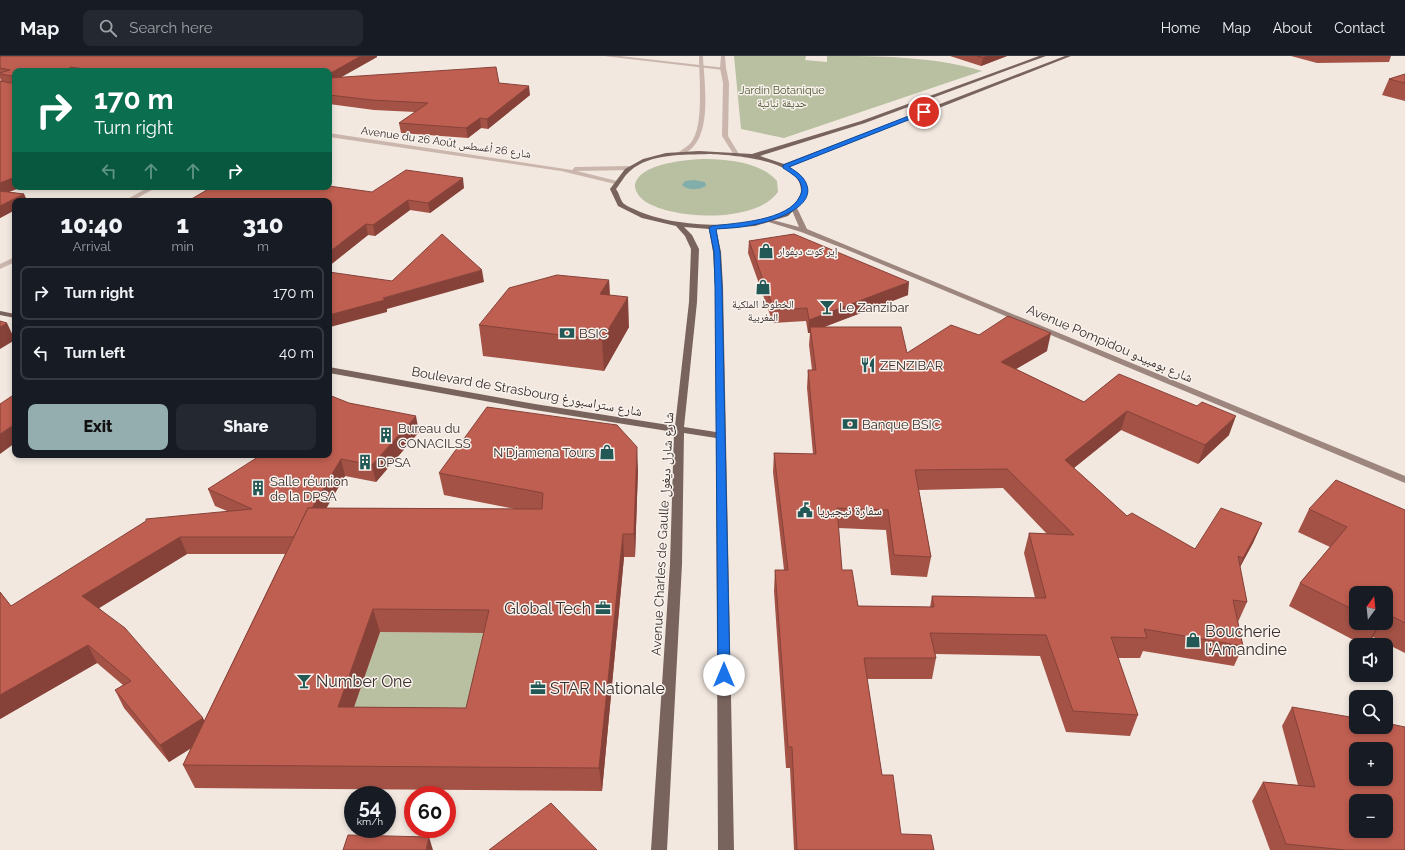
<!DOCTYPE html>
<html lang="en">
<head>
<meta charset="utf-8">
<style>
	:root { --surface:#171b24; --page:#242831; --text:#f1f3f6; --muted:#9ea1a6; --line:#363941; --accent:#94adae }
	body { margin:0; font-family:Raleway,"Noto Naskh Arabic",sans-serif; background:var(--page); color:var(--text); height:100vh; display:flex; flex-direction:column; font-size:15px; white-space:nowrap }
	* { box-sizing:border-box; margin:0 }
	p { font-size:13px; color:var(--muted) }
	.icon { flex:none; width:22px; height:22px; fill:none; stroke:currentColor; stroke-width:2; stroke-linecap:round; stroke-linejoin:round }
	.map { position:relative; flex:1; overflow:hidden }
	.side { position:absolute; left:12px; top:142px; width:320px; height:260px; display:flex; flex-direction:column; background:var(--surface); border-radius:8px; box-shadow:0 2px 6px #0003 }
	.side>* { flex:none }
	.top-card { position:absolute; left:12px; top:12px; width:320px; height:122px; border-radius:8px; box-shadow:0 2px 6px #0003; background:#0b6e4f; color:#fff; overflow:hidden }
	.needle { width:26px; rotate:15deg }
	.buttons { position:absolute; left:1349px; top:530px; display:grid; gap:8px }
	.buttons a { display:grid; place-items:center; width:44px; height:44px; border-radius:8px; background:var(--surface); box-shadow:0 2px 6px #0003; font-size:20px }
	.speed { position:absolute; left:344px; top:730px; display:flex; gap:8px; font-size:20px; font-weight:700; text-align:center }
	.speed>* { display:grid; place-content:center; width:52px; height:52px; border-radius:50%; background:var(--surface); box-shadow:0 2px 6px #0003; line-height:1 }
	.speed small { font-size:10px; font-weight:400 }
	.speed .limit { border:6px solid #d22; background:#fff; color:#111 }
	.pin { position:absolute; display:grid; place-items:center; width:34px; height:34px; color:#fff; margin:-17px; border:2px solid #fff; border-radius:50%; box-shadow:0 1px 4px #0007 }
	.me { position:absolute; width:44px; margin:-22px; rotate:0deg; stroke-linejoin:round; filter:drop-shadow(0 0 3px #0008) }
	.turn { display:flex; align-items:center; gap:14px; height:84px; padding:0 16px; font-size:18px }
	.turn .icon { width:52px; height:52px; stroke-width:2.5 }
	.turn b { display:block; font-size:28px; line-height:34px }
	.lanes { display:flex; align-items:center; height:38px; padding:0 16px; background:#0003; justify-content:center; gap:20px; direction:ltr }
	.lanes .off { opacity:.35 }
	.eta { display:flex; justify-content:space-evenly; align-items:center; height:68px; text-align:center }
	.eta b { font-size:24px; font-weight:800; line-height:28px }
	.action { display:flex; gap:8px; margin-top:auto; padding:8px 16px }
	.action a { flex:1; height:46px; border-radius:8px; background:var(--accent); color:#111; font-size:16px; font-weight:800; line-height:46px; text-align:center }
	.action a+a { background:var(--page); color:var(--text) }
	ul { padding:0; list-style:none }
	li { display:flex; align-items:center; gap:12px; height:54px; margin:0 8px 6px; padding:0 8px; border:2px solid var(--line); border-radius:8px }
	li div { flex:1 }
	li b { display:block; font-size:15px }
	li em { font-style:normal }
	header { display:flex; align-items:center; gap:24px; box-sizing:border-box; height:56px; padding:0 20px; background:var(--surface); border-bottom:1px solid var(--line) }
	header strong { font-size:19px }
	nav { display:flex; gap:22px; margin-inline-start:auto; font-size:14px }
	.search { width:280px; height:36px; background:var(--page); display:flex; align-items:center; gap:10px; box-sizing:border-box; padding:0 14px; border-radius:8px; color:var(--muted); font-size:15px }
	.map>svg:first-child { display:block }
</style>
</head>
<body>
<header>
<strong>Map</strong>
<div class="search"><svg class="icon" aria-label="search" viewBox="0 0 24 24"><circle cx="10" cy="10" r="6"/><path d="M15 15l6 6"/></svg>Search here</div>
<nav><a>Home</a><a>Map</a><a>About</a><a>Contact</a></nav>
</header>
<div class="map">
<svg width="1405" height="794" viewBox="0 0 1405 794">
	<rect width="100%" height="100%" fill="#f2e8e0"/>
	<!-- green -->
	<g fill="#b9c0a1">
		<path d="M734,0h72l-1,4 22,2v-6c52,0 105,0 155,15l-198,67 -43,-9z"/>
		<path d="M707,103c24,1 53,3 70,22l1,11c-21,31 -103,28 -132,10 -5,-3 -10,-9 -11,-15 0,-24 56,-28 72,-28z"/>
		<polygon points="380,576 493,577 471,675 346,674"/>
	</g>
	<!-- water -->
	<path fill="#81adaa" d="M694,124l11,2 1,4c-7,4 -18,5 -24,-1l3,-4z"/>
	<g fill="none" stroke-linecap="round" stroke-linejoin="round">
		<!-- minor -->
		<g fill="#cab6ac" fill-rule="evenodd">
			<polygon points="604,0 620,0 726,12 723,14"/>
			<polygon points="149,131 157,131 132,145 124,145"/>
			<polygon points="15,201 15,206 0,213 0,208"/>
		</g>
		<!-- tertiary -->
		<g fill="#cab6ac" fill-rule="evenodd">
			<path d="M699,0h4c1,28 12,87 -22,99l-3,-2c4,-4 11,-7 14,-12 12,-17 7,-64 7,-85z"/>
			<polygon points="721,0 725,0 726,12 729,27 728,80 739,98 736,100 734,99 722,80 723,27 720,12"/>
			<polygon points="329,77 572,114 575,111 629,110 632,112 629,114 577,115 617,125 618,126 615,128 561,115 329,81"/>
		</g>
		<!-- secondary -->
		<polygon fill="#9d867e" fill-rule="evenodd" points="794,150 797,152 807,173 1405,420 1405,427 845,193 801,176 762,164 765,162 799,171 791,152"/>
		<!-- primary -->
		<g fill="#79635d" fill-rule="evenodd">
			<path d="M1039,0h7l-181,67 -105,33 24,8 281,-108h6l-282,111 13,10 4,6 2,9 -3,7 -17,17 -33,10 -39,3 5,23 2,35 11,563h-16l-2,-412 -32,-5 -2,131 -15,286h-16l19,-286 4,-132 -139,-22 -206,-37v-6l206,37 140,22 14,-124 2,-53 -6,-13 -9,-10 -34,-8 -24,-12 -8,-17 15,-20 18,-10 23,-6 33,-2 53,3 109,-33zM709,98c22,1 93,5 92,37 0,8 -12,19 -19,22 -35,18 -111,14 -146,-3 -4,-2 -10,-4 -13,-7 -3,-4 -4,-10 -7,-14 5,-6 8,-13 14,-18 20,-18 54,-16 79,-17zM684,171l25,2 4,23 2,35 1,145 -32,-5 13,-125 2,-53 -7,-14z"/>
			<polygon points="0,255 15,258 15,262 0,259"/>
		</g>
	</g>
	<!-- wall -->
	<g fill="#a45246" fill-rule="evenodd">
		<polygon points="0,0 377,0 377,1 341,21 499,27 530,39 488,73 481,72 468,82 401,77 399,67 415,56 374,54 329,48 329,15 15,15 22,131 9,136 24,138 27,145 15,145 15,154 0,162 0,25 1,25 0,22"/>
		<polygon points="950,0 1007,0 981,10"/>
		<polygon points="1291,0 1391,0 1389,6 1317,7"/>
		<polygon points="1405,18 1405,45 1382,39 1389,23"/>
		<polygon points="464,132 430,157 410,154 375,180 368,179 329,210 372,136"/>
		<path d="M749,185l159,54 -84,32 83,26 72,-18 68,16 -31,18 68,33 35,-28 110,61 -31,29 -77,-34 -47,38 53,48 68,33 67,-26 -9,20 -13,24 7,35 -9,20 5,24 -9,20 -91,-15 -3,7h-22l20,57 -8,21 -64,-4 -26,-76 -105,-2 1,4 -4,21h-65l15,96 19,59 33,16h-140l-4,-82h-4l-12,-177 1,-21h9l-11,-98 1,-19 39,1 -6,-66 1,-18h4l-3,-25 1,-12h-2l-2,-12 -33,2 -25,-70zM1003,432l44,46 -18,-1 -5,20 11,45 -103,-2 -2,11 -72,-1 -16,-36 -4,-42 48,2 5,45 36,2 4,-20 -12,-67z"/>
		<polygon points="609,224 610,239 629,271 604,315 483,300 479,269"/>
		<path d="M349,347l70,29 -43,50 -31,-6 -19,32 189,1 -71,-14 -5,-22 199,-4 -3,88h-11l-22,234 -407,-3 -12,-23 8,-17 -22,14 -45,-54 -9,-18 8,-5 -26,-22 -97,56v-127l11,14 216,-95 -12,-5 -7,-17zM187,498h98l-81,167 -1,-3 -104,-110zM380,576l104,1 -18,75 -112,-1z"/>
		<path d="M1309,453l96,1v143l-32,-16 -6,8h-4l-74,-39 11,-23 30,-36 -32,-15zM1356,537h30v30h-30z"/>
		<polygon points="1292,651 1405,794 1270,794 1252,745 1263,726 1298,729 1282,670"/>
	</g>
	<!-- shaded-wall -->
	<g fill="#864239">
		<polygon points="361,0 377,0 377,1 329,28 329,18"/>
		<polygon points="987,0 1007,0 981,10 983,2"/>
		<polygon points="529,30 530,39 488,73 487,63"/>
		<polygon points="480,62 481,72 468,82 466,72"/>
		<polygon points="329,104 331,111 329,112"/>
		<polygon points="15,121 15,131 22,131 0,139 0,127"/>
		<polygon points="463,122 464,132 430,157 428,147"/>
		<polygon points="24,138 27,145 15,145 15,154 0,162 0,150"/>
		<polygon points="408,144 410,154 375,180 373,169"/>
		<polygon points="366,168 368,179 329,210 329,196"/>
		<polygon points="482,214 484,226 387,253 387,256 330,271 329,265 329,259 383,242"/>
		<polygon points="609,224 610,254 600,238"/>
		<polygon points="909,226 908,239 811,276 810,271 810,277 808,277 809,264"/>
		<polygon points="628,241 629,271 604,315 602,284"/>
		<polygon points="7,267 15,284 0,293 0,271"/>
		<polygon points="1051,277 1047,295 997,324 1001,306"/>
		<polygon points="1127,355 1121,374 1060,423 1065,404"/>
		<polygon points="416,360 419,376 376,426 372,409"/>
		<polygon points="1236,360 1229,379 1198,408 1205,389"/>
		<polygon points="15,368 15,387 0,398 0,378"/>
		<polygon points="637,391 638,413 635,501 634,478"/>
		<polygon points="341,403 345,420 300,498 295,481"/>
		<polygon points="1262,467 1253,487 1234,522 1243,502"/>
		<polygon points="623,478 624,501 602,735 599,712"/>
		<polygon points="180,481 187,498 91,557 82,540"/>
		<polygon points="373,553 380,576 346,674 338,651"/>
		<polygon points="1379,567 1381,567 1373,581 1367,589"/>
		<polygon points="88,589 97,607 0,663 0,639"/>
		<polygon points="203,662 211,680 169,706 160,689"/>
		<polygon points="429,781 433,794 426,794"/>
	</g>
	<!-- building -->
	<g fill="#bf5f51" stroke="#864239" fill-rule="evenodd">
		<polygon points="0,0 361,0 329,18 329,15 101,15 70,11 69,15 15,15 15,121 0,127 0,25 11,27 13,26 12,20 0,18 0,17 10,14 0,12"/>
		<polygon points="977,0 987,0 983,2"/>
		<polygon points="496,11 499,27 529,30 487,63 480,62 466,72 399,67 428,47 372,44 329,39 329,22"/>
		<polygon points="1405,18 1405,27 1389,23"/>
		<polygon points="406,114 463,122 428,147 408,144 373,169 366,168 329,196 329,145 188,145 212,131 329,131 329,130 372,136"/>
		<polygon points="0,135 24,138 0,150"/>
		<polygon points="442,178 482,214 383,242 385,244 329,259 329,216 392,225"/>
		<polygon points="794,178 909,226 809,264 807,252 774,254 749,185"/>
		<polygon points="557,219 609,224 600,238 628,241 602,284 479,269 509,232"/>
		<path d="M1008,260l43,17 -50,29 83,40 35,-28 78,32 5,-4 34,14 -31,29 -78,-34 -62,49 62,56 5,-3 63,36 26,-41 41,15 -19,35 -5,-2 9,46 -14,-2 10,46 -99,-17 3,9 -36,-1 27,78 -65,-4 -27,-76 -116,-2 6,25h-72l18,117h11l8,59 30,1 3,15h-137l-5,-103h-4l-13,-177h13l-14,-117 42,1 -8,-84h8l-6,-43h91l6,26 44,-28 28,10zM1007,413l67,66 -45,-2 17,65 -114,-2 2,11 -76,-1 -6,-36h-10l-5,-62 51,2 6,45 37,2 -16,-87z"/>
		<polygon points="0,265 7,267 0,271"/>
		<polygon points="15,338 15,368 0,378 0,348"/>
		<polygon points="329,339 349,347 416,360 372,409 341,403 312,452 308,452 294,481 180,481 82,540 125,572 203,662 160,689 115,634 131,625 88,589 0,639 0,536 11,550 146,465 146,463 252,453 208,433 261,399 329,399"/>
		<path d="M487,351l130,18 20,22 -3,87h-11l-24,234 -416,-3 125,-257 234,1 1,-16 -104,-20zM373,553l116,1 -23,98 -128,-1z"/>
		<polygon points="1336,424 1405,454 1405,567 1386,557 1386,558 1386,537 1356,537 1356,555 1300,527 1347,471 1309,453"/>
		<path d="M1292,651l64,11v9h30v-4l19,4v123h-59l-60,-6 -23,-62 52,5zM1356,693h30v30h-30zM1356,745h30v30h-30z"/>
		<polygon points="551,747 597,794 489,794"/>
		<polygon points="348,779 429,781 426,794 343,794"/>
	</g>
	<!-- route -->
	<path fill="#1a73e8" stroke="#114b97" d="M924,54l2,3 -137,54c5,3 11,7 14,11 21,28 -32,44 -51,47 -12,3 -24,3 -36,4l4,23 2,35 8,388 -2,3h-8l-2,-3 -3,-388 -1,-35 -5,-24 3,-2c23,-3 77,-5 88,-30 3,-5 2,-12 -2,-17 -4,-4 -10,-8 -15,-11v-3z"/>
	<!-- icons -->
	<defs>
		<g id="shop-bare" transform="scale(1.2)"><path d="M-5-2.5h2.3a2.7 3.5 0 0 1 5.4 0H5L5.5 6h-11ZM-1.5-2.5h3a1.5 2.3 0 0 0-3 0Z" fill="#225855" stroke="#f9f2ed" stroke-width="2.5" paint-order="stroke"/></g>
		<g id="bar-bare" transform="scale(1.2)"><path d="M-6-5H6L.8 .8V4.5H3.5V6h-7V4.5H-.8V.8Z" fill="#225855" stroke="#f9f2ed" stroke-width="2.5" paint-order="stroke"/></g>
		<g id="bank-bare" transform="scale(1.2)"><path d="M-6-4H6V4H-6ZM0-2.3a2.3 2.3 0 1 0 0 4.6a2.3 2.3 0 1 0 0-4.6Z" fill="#225855" stroke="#f9f2ed" stroke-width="2.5" paint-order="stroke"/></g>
		<g id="restaurant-bare" transform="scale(1.2)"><path d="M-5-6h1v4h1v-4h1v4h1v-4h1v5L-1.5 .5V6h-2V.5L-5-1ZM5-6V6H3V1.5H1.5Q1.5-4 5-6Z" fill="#225855" stroke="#f9f2ed" stroke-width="2.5" paint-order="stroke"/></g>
		<g id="building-bare" transform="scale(1.2)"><path d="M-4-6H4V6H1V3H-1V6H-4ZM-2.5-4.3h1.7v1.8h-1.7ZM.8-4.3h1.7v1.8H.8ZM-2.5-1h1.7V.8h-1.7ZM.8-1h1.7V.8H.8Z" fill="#225855" stroke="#f9f2ed" stroke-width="2.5" paint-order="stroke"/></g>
		<g id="civic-bare" transform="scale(1.2)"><path d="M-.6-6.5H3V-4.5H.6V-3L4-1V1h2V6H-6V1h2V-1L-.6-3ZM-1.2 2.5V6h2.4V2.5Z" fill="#225855" stroke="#f9f2ed" stroke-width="2.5" paint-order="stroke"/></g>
		<g id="office-bare" transform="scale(1.2)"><path d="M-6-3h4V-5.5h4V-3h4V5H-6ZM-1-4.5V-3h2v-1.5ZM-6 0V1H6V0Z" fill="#225855" stroke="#f9f2ed" stroke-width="2.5" paint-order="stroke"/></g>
	</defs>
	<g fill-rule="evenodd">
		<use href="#shop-bare" x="766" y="195"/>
		<use href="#shop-bare" x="763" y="231"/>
		<use href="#bar-bare" x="827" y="251"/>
		<use href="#bank-bare" x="567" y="277"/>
		<use href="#restaurant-bare" x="868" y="309"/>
		<use href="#bank-bare" x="850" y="368"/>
		<use href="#building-bare" x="386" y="379"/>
		<use href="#shop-bare" x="607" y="396"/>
		<use href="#building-bare" x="365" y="406"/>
		<use href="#building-bare" x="258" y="432"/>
		<use href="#civic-bare" x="805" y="454"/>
		<use href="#office-bare" x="603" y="552"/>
		<use href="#shop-bare" x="1193" y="584"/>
		<use href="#bar-bare" x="304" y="625"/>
		<use href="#office-bare" x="538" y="632"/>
	</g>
	<g text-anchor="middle" stroke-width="3" stroke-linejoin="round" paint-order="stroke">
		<!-- far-park labels -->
		<g font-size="11" fill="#4c5530" stroke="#f9f2ed">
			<text x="782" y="38">Jardin Botanique<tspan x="782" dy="13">حديقة نباتية</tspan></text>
		</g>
		<!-- far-street labels -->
		<g font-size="11" fill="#382e2b" stroke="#f9f2ed">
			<text transform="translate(446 86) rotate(8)" y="4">Avenue du 26 Août شارع 26 أغسطس</text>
		</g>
		<!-- far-poi labels -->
		<g font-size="11" fill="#382e2b" stroke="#f9f2ed" text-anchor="start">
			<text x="778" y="199">إير كوت ديفوار</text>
			<text x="763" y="252" text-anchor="middle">الخطوط الملكية<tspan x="763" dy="13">المغربية</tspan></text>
		</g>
		<!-- poi labels -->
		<g font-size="13" fill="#382e2b" stroke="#f9f2ed" text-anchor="start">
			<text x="839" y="256">Le Zanzibar</text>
			<text x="579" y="282">BSIC</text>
			<text x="880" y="314">ZENZIBAR</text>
			<text x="862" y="373">Banque BSIC</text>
			<text x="398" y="377">Bureau du<tspan x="398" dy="15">CONACILSS</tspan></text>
			<text x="595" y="401" text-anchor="end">N'Djamena Tours</text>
			<text x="377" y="411">DPSA</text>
			<text x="270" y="430">Salle réunion<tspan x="270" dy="15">de la DPSA</tspan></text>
			<text x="817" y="459">سفارة نيجيريا</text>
		</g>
		<!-- street labels -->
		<g font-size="13" fill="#382e2b" stroke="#f9f2ed">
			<text transform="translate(1110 287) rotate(23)" y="5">Avenue Pompidou شارع بومبيدو</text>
			<text transform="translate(527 335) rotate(10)" y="5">Boulevard de Strasbourg شارع ستراسبورغ</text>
			<text transform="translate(662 478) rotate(-87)" y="5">Avenue Charles de Gaulle شارع شارل ديغول</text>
		</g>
		<!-- near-poi labels -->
		<g font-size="16" fill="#382e2b" stroke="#f9f2ed" text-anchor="start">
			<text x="591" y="558" text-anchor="end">Global Tech</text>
			<text x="1205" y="581">Boucherie<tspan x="1205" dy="18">l'Amandine</tspan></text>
			<text x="316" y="631">Number One</text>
			<text x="550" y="638">STAR Nationale</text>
		</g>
	</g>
</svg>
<div class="buttons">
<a><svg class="needle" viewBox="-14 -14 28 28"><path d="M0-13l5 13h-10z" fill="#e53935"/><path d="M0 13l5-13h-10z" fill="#9ea1a6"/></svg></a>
<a><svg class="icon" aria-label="sound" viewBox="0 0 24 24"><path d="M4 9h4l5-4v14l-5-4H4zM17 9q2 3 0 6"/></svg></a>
<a><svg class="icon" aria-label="search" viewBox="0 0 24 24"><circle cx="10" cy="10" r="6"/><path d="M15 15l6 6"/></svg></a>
<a>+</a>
<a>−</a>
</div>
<div class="speed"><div>54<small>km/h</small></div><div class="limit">60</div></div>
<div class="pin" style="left:924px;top:56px;background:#d93025"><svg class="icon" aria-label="arrive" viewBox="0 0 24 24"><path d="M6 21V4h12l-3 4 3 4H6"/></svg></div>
<svg class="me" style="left:724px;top:619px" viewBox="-20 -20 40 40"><circle r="19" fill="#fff"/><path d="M0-13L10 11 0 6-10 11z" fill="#1a73e8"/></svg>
<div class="top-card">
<div class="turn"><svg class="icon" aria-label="right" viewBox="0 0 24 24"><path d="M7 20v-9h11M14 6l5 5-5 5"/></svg><div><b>170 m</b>Turn right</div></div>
<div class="lanes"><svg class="icon off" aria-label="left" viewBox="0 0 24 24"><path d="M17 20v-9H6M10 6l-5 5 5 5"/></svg><svg class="icon off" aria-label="ahead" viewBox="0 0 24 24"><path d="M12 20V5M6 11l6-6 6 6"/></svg><svg class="icon off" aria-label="ahead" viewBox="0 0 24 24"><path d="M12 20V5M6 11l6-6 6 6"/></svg><svg class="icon" aria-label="right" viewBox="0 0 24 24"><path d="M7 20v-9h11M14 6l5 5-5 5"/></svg></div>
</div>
<section class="side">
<div class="eta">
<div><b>10:40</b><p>Arrival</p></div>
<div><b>1</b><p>min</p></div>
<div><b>310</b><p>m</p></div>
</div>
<ul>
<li><svg class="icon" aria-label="right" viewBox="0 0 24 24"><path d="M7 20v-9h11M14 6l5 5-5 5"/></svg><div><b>Turn right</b></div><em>170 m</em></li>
<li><svg class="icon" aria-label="left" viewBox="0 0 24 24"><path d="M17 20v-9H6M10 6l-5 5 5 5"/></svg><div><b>Turn left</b></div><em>40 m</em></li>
</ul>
<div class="action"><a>Exit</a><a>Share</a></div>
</section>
</div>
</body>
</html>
